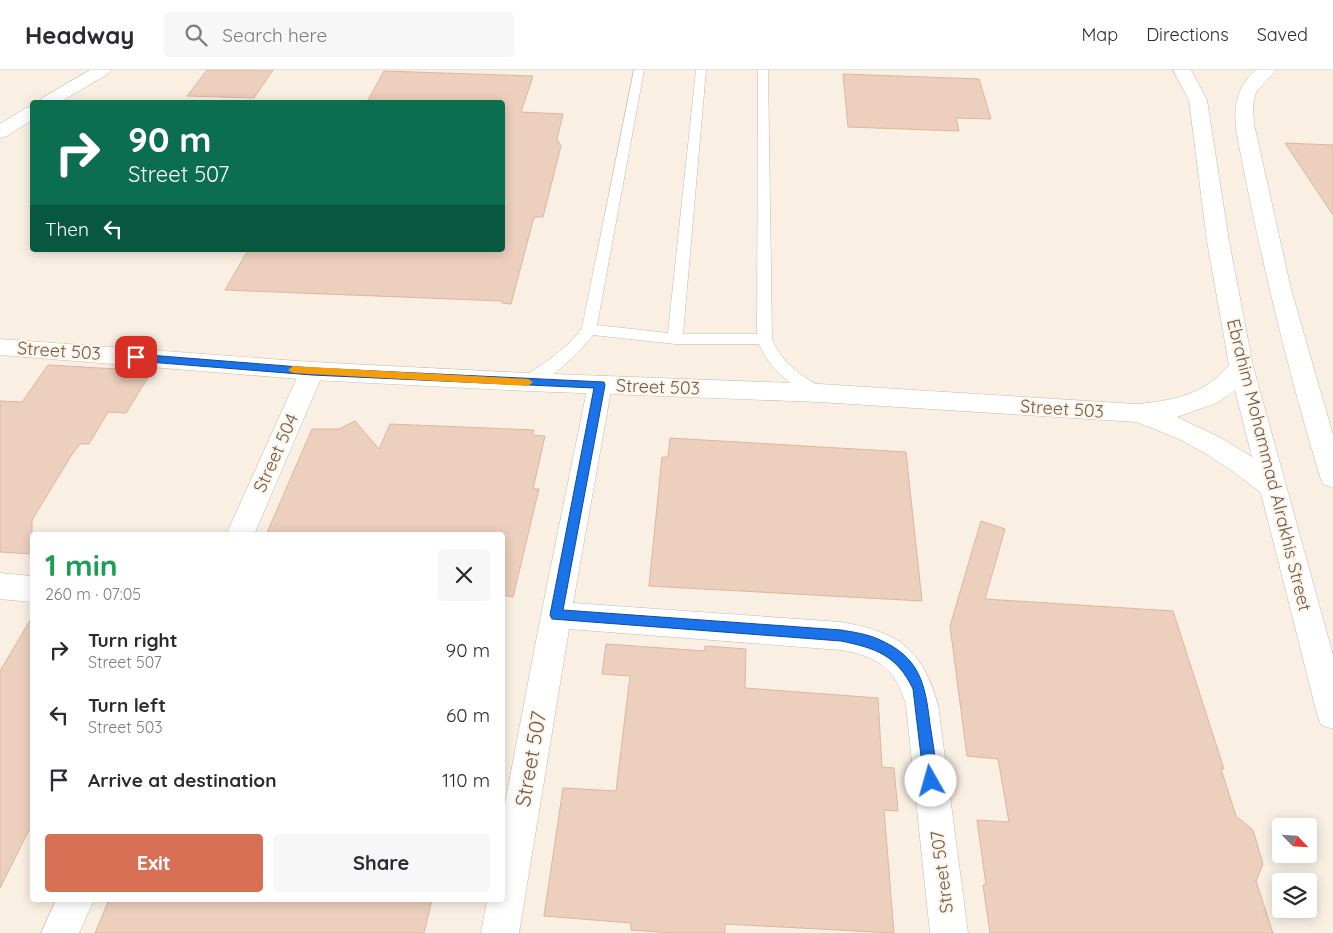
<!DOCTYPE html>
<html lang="en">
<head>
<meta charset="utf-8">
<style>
	:root { --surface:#fff; --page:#f7f7f7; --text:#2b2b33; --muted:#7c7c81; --line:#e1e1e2; --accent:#d77054 }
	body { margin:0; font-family:Quicksand,sans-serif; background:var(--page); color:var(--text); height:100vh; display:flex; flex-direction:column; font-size:19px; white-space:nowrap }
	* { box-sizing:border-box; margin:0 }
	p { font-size:16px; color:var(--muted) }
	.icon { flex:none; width:28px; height:28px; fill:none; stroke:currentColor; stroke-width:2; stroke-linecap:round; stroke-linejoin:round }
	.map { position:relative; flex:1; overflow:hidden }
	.details { position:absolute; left:30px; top:462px; width:475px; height:370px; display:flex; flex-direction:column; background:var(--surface); border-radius:5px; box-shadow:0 2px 12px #0003 }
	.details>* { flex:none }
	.banner { position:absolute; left:30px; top:30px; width:475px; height:152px; border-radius:5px; box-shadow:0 2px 12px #0003; background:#0b6e4f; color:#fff; overflow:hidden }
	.needle { width:32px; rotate:115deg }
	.buttons { position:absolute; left:1272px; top:748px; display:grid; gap:10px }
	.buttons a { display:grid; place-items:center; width:45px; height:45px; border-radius:5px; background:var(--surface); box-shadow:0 2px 12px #0003; font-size:25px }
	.pin { position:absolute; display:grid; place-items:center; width:42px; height:42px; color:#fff; margin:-21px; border-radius:10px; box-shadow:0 2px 8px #0006 }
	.me { position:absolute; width:55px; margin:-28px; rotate:353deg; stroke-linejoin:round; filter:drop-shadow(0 0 4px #0008) }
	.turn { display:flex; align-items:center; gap:18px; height:105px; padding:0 15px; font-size:22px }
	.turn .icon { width:65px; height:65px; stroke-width:2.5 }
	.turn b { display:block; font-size:35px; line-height:42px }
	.then { display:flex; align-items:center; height:48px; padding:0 15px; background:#0003; gap:10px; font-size:19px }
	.round { display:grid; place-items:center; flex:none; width:52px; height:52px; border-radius:5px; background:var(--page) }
	.overview { display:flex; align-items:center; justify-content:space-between; height:85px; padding:0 15px }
	h1 { font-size:30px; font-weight:700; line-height:38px; color:#1e9e55 }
	.cta { display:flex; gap:10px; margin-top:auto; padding:10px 15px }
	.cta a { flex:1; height:58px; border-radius:5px; background:var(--accent); color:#fff; font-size:20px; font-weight:700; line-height:58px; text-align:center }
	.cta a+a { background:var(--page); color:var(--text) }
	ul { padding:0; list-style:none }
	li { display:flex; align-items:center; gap:15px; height:65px; padding:0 15px }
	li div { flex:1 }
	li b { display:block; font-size:19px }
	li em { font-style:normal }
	header { display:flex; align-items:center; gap:30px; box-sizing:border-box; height:70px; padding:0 25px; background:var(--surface); border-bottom:1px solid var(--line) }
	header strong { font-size:24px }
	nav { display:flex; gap:28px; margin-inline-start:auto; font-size:18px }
	.search { width:350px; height:45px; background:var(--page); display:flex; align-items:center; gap:12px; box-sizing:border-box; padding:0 18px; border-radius:5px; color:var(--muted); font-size:19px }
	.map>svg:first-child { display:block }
</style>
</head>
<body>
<header>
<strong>Headway</strong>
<div class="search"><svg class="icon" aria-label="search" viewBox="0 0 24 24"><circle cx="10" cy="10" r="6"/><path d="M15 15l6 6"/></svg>Search here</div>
<nav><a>Map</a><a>Directions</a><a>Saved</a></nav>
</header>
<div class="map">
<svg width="1333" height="863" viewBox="0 0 1333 863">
	<rect width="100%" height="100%" fill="#f9f0e3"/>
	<!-- building -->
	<g fill="#eccfbd" stroke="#ddb6a0">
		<polygon points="207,0 273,0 254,28 187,26"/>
		<polygon points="384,1 533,6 521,42 563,44 557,69 561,76 543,147 534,147 511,234 502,233 502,231 225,220 248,180 502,180 502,32 367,32"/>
		<polygon points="843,4 979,9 991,49 956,48 959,61 848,57"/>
		<polygon points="1285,73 1333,75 1333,145"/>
		<polygon points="48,295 152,301 126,343 108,342 89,374 80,374 71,386 32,450 32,484 0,482 0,331 22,332"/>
		<polygon points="355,351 379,379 390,354 534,360 532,365 545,366 533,419 539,419 513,527 502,525 502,465 266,465 312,359 339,359"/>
		<polygon points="670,368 906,382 922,531 649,516 662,387 668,387"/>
		<polygon points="981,451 1005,459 985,529 1173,541 1224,699 1221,699 1236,746 1253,760 1263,794 1256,811 1273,863 990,863 983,815 986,815 977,750 1009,752 998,689 967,686 950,556"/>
		<polygon points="32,547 32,754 0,818 0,601"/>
		<polygon points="606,574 705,581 705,576 746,579 745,618 878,628 882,697 894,698 898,741 884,740 894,863 725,854 725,863 674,863 631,860 631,853 544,846 563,718 616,721 630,606 602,604"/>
		<polygon points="109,830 432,830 424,863 95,863"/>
	</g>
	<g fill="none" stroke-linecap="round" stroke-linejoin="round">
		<!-- service casing -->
		<g stroke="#c9b8ab" stroke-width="1">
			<path id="service" d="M634,0h10l-47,255 71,8 28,-263h10l-23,264h74l1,-264h10l4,269c10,25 29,37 53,50l2,4 -2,4 -6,2 -6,-2c-23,-13 -43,-27 -54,-53h-84l-82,-9c-11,15 -52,57 -72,51l-2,-4 2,-4c23,-14 45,-28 61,-50z"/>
		</g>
		<!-- minor casing -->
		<g stroke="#c9b8ab" stroke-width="1">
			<g id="minor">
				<polygon points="312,292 321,295 324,301 254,465 226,465 300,301 303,295"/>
				<path d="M600,306l9,3 3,6 -39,218 268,19c57,10 81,26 97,83l30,228h-38l-24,-228c-10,-37 -29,-49 -65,-55l-272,-21 -50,304h-38l6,-33h15v-81l39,-204 47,-230 3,-6z"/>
				<polygon points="0,503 32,506 32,532 0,529"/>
				<polygon points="56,830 94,830 79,863 41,863"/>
			</g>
		</g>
		<!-- tertiary casing -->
		<g stroke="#c9b8ab" stroke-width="1">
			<g id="tertiary">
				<polygon points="90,0 111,0 108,4 60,32 39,32 42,28"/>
				<path d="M1173,0h18l16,30 22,141 24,125 80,289v74l-12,-4 -4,-11 -56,-221c-27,-22 -56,-42 -89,-57 -12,-5 -24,-9 -36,-14l-317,-20 -292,-11 -215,-11 -312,-25v-16l312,23 215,11 292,11 317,20c36,-3 69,-9 93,-39l-22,-124 -18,-141zM1235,320l17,67 -31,-19 -44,-21 40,-14z"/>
				<path d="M1256,0h20l-20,22 -3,13 1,19 37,165 42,146v53l-10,-4 -3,-7c-34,-113 -61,-226 -83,-342 -4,-26 -2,-47 19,-65z"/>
				<polygon points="32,37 32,50 7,66 0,68 0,54 26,38"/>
			</g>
		</g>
		<!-- service -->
		<use href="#service" fill="#fff" fill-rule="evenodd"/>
		<!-- minor -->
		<use href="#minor" fill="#fff" fill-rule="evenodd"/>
		<!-- tertiary -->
		<use href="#tertiary" fill="#fff" fill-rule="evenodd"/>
	</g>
	<!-- route -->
	<path fill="#1a73e8" stroke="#114b97" d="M136,284l176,14 292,14 1,3 -42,225 278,20c12,2 26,4 37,9 42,18 47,44 52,85 3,19 6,38 8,57l-2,5 -5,2 -5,-2 -2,-5 -11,-92c-16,-34 -38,-41 -72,-48l-289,-22 -2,-4 44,-227 -282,-13 -176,-14 -5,-4z"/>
	<!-- slow -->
	<polygon fill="#f59e0b" points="293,296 528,309 533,312 528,316 293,303 288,300"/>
	<g text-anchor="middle" stroke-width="4" stroke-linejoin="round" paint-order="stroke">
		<!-- street labels -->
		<g font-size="18" fill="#6e584c" stroke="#fdf5e8">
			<text transform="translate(59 281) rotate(4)" y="6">Street 503</text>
			<text transform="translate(658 317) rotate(2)" y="6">Street 503</text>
			<text transform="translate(1062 339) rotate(4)" y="6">Street 503</text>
			<text transform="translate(276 383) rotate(-66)" y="6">Street 504</text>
			<text transform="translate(1269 395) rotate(76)" y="6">Ebrahim Mohammad Alrakhis Street</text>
			<text transform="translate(942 802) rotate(-97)" y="6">Street 507</text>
		</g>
		<!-- near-street labels -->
		<g font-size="21" fill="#6e584c" stroke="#fdf5e8">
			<text transform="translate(531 689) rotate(-80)" y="7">Street 507</text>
		</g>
	</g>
</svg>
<div class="buttons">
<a><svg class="needle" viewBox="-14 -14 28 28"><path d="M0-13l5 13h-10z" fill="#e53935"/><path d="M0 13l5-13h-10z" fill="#7c7c81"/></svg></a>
<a><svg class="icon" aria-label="layers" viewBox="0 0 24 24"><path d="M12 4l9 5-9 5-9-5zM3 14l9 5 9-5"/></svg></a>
</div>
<div class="pin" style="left:136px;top:287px;background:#d93025"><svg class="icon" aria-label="arrive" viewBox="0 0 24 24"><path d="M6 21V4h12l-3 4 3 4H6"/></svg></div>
<svg class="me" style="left:931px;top:711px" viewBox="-20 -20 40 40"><circle r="19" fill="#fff"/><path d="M0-13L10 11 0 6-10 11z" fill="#1a73e8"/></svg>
<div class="banner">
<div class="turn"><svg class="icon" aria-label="right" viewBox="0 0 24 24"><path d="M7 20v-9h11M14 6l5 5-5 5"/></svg><div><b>90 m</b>Street 507</div></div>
<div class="then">Then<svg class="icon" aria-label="left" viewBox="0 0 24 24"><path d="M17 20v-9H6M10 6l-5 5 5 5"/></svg></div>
</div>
<section class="details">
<div class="overview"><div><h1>1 min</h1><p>260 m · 07:05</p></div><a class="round"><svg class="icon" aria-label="close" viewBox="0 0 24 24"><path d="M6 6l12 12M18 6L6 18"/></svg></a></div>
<ul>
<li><svg class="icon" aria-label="right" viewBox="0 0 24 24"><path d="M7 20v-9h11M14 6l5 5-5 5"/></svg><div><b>Turn right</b><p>Street 507</p></div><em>90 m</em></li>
<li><svg class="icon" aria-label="left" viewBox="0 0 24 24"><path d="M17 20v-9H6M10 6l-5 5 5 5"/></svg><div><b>Turn left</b><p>Street 503</p></div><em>60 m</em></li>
<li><svg class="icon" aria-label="arrive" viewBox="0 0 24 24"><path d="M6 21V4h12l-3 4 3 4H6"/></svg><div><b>Arrive at destination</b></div><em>110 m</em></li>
</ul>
<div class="cta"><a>Exit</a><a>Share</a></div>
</section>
</div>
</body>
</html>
